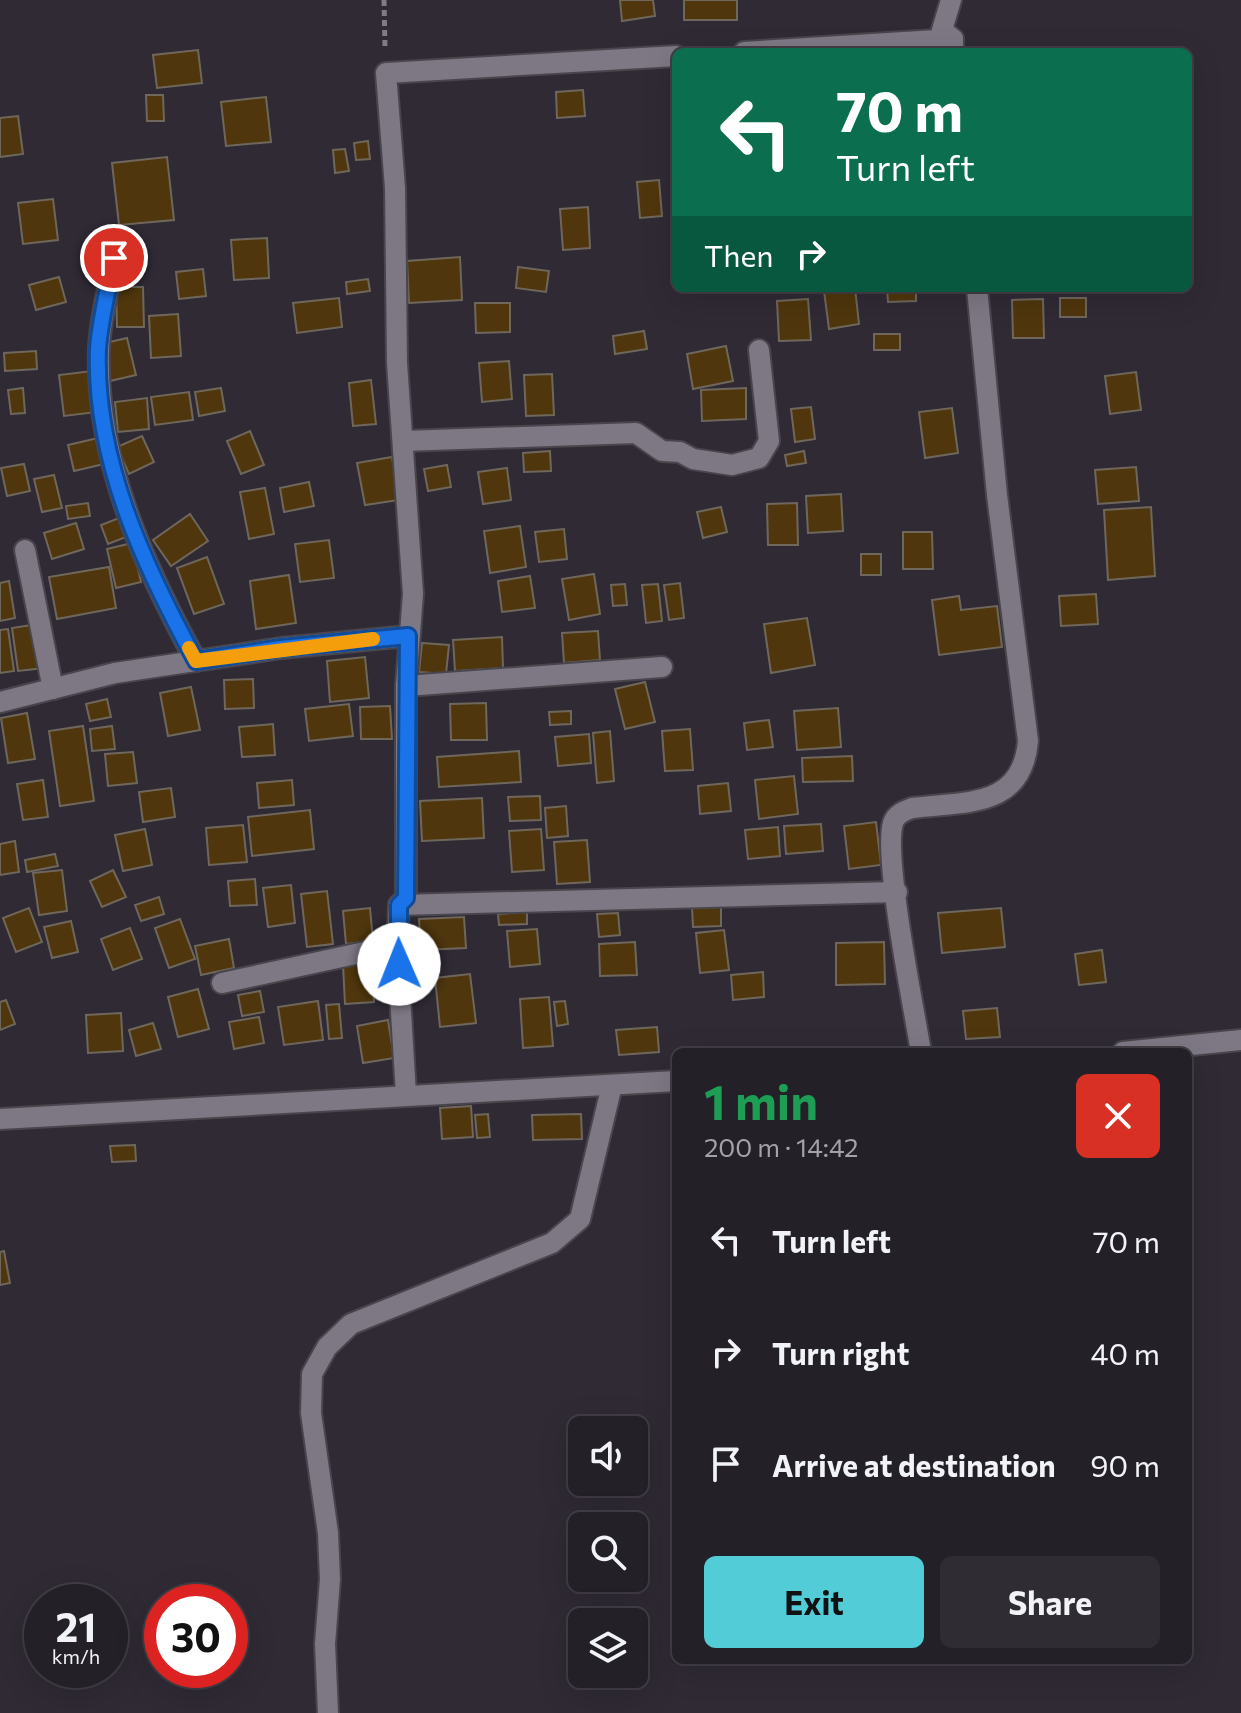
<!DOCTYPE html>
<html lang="en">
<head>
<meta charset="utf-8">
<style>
	:root { --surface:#232027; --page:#2f2d33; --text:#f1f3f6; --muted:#a3a3a7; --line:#403e44; --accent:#52ccd6 }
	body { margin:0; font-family:Commissioner,sans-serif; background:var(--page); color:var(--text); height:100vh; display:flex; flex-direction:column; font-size:30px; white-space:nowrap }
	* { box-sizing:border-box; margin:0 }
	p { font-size:26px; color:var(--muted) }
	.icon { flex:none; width:44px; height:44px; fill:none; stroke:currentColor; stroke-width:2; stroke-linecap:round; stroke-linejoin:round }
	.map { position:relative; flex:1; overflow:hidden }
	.sheet { position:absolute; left:672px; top:1048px; width:520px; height:616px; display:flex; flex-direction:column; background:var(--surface); border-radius:12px; box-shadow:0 8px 32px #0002,0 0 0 2px var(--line) }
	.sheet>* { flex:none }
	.hud { position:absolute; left:672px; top:48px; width:520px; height:244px; border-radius:12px; box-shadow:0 8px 32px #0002,0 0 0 2px var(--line); background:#0b6e4f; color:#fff; overflow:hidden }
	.tools { position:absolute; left:568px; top:1416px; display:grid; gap:16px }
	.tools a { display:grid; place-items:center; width:80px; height:80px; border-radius:12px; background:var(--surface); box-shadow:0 8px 32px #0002,0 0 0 2px var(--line); font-size:40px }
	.speed { position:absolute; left:24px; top:1584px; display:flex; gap:16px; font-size:40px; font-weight:700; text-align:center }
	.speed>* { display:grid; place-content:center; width:104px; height:104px; border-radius:50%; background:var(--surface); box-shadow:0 8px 32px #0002,0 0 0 2px var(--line); line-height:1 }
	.speed small { font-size:20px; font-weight:400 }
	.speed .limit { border:12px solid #d22; background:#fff; color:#111 }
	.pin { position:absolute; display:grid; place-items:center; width:68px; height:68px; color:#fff; margin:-34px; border:4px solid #fff; border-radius:50%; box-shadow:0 2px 8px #0007 }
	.me { position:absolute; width:88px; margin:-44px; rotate:359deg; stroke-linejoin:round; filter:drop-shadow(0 0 6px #0008) }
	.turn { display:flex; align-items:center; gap:28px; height:168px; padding:0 32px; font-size:36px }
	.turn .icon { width:104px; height:104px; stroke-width:2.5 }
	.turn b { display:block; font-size:56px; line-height:68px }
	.then { display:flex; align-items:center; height:76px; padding:0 32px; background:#0003; gap:16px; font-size:30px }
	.round { display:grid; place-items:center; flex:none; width:84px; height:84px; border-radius:12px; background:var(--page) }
	.overview { display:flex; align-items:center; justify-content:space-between; height:136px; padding:0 32px }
	h1 { font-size:48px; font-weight:700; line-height:60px; color:#1e9e55 }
	.action { display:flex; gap:16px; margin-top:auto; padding:16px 32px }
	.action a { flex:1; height:92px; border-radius:12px; background:var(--accent); color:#111; font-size:32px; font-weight:700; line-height:92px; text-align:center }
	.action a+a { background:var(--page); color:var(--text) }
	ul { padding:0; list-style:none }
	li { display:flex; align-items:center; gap:24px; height:112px; padding:0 32px }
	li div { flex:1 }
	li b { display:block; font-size:30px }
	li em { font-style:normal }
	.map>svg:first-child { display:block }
</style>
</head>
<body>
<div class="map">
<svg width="1241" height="1713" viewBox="0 0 1241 1713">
	<rect width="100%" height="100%" fill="#2f2a34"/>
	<!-- building -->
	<g fill="#4f360d" stroke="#6f675c" stroke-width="2">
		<polygon points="620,0 653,0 655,16 622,21"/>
		<rect x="684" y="0" width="53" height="20"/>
		<polygon points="198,50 202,83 157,88 153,55"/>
		<polygon points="583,90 585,116 557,118 556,92"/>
		<polygon points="146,95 163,95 164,121 147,121"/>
		<polygon points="266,97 271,142 226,146 221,102"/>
		<polygon points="18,116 23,154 0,157 0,118"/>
		<polygon points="368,141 370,159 356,160 354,143"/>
		<polygon points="345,149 349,171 335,173 333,150"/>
		<polygon points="167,157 174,220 119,225 112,163"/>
		<polygon points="659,180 662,216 640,218 637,182"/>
		<polygon points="53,199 58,240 23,244 18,203"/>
		<polygon points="588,207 590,248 563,250 560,209"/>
		<polygon points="267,238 269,278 234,280 231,240"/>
		<polygon points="460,257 462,300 409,303 407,261"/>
		<polygon points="518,267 549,271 546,292 516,288"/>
		<polygon points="203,269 206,296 179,299 176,272"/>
		<polygon points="59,277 66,302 36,310 29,285"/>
		<polygon points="368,279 370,291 347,294 346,282"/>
		<polygon points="116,287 143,287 144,327 117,327"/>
		<polygon points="855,288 859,324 829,329 824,291"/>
		<polygon points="887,288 916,288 916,301 888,302"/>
		<polygon points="339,298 342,327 297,333 293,303"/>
		<rect x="1060" y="298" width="26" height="19"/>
		<polygon points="808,299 811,340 779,341 777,301"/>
		<polygon points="1043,299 1044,338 1013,338 1012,300"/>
		<polygon points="475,303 510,303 510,332 476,333"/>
		<polygon points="178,314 181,356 151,358 149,316"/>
		<polygon points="644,331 647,349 615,354 613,336"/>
		<rect x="874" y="334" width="26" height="16"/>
		<polygon points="127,338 136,375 110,381 101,344"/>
		<polygon points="726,346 733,381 693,389 687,354"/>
		<polygon points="36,351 37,369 5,371 4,353"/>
		<polygon points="509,361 512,399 482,402 479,363"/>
		<polygon points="92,371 97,412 64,416 59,375"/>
		<polygon points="1136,372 1141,410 1110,414 1105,376"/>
		<polygon points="552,374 554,415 526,416 524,375"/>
		<polygon points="371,380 376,424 353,426 349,383"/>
		<polygon points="23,388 25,413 11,414 8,390"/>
		<polygon points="221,388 225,411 199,416 195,392"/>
		<polygon points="746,388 746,419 702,421 701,390"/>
		<polygon points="189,392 193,420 155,425 151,397"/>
		<polygon points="147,398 149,429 118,432 115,402"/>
		<polygon points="811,407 815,439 795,442 791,409"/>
		<polygon points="952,408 958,453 925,458 919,412"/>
		<polygon points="250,431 264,465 241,474 227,441"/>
		<polygon points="142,436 154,462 129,474 117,447"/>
		<polygon points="98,438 104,464 74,471 68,445"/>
		<polygon points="550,451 551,471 524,472 523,453"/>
		<polygon points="804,451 806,463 787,466 785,455"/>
		<polygon points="392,457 399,500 365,505 357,463"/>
		<polygon points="24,464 30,491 7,496 1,468"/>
		<polygon points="447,465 451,487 428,491 424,469"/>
		<polygon points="1136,467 1139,501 1098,504 1095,470"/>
		<polygon points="507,468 511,500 483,504 478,472"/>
		<polygon points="54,475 62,508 42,512 34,479"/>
		<polygon points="309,482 314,506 284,512 280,488"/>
		<polygon points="265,488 274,534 249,539 240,492"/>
		<polygon points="841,494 843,531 808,533 806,496"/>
		<polygon points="88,503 90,516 68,519 66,506"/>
		<polygon points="797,503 798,545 768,545 767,504"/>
		<polygon points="721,507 727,532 703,538 697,512"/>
		<polygon points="1151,507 1155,576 1108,580 1104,510"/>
		<polygon points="190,514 208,541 171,566 153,540"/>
		<polygon points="119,518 126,537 108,544 101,525"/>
		<polygon points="76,523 84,549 52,559 44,533"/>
		<polygon points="520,526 526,567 490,573 484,531"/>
		<polygon points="564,529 567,559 539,562 535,532"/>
		<polygon points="903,532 932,532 933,569 903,569"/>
		<polygon points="329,540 334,578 300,582 295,544"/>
		<polygon points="132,543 141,582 116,588 107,549"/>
		<rect x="861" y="554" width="20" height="21"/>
		<polygon points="207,557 224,604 194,614 177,568"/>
		<polygon points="109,567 116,608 57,619 49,577"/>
		<polygon points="594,574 600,614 569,620 562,579"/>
		<polygon points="289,575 296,623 256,629 250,581"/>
		<polygon points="530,576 535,608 502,612 498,581"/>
		<polygon points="9,581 15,618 0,621 0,583"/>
		<polygon points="680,583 684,618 669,620 664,585"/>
		<polygon points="625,584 627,605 613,606 611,585"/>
		<polygon points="658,584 662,621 646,623 642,585"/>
		<polygon points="1096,594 1098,624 1061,626 1059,596"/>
		<polygon points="959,596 961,610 997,606 1002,647 939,655 932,600"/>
		<polygon points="807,618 815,665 771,673 764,624"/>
		<polygon points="38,624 44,668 18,671 12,628"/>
		<polygon points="8,629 14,671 0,673 0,630"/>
		<polygon points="598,631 600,660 564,663 562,633"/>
		<polygon points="502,637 503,668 455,671 453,640"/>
		<polygon points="422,643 449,645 446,674 419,672"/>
		<polygon points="365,657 369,698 330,702 327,661"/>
		<polygon points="253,679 254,708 225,709 224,680"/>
		<polygon points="645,682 655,722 625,729 615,689"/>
		<polygon points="191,687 200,730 168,736 160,693"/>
		<polygon points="107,699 111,717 90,721 86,704"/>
		<polygon points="486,703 487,740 451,740 450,704"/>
		<polygon points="349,704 353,736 309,741 305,709"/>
		<polygon points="390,706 392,739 361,739 360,707"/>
		<polygon points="838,708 841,747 797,750 794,711"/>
		<polygon points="571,711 571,724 550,725 549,712"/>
		<polygon points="27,713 35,759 8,763 1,718"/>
		<polygon points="769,720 773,747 747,750 744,723"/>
		<polygon points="273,724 275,755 242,757 239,727"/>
		<polygon points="83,726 94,801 60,806 49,731"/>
		<polygon points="112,726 115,749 92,751 90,729"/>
		<polygon points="690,729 693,770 665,771 662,731"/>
		<polygon points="610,731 614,781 597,783 593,733"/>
		<polygon points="589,734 591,763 558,766 555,737"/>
		<polygon points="519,751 521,782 439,787 437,757"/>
		<polygon points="133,752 137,783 108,786 105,754"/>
		<polygon points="852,756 853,781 803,782 802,758"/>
		<polygon points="794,776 798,814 759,819 755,780"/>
		<polygon points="43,780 48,817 23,820 17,784"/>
		<polygon points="292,780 294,805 259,808 257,783"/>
		<polygon points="728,783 731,811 700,814 698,786"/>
		<polygon points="171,788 175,817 143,822 139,792"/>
		<polygon points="540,796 541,820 510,821 508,797"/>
		<polygon points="482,798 484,838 422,841 420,801"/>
		<polygon points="566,806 568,836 547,838 545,808"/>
		<polygon points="310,810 314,849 252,856 248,817"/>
		<polygon points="876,822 881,865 849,869 844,826"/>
		<polygon points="821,824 823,851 786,854 784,826"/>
		<polygon points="243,825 247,862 209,865 206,828"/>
		<polygon points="778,827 780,856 748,859 745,830"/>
		<polygon points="145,829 152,865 123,871 115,835"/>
		<polygon points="541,829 544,870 512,872 509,831"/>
		<polygon points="587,840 590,882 557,884 554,842"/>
		<polygon points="15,841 19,872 0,875 0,844"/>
		<polygon points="55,854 58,866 27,872 25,860"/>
		<polygon points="62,870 67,911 39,915 33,873"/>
		<polygon points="113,870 126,897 102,907 90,881"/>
		<polygon points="255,879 257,905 230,906 228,881"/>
		<polygon points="291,885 295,923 268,927 263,888"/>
		<polygon points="327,891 333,944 307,947 301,894"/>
		<polygon points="159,897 164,914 141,921 135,905"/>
		<polygon points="721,906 721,926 693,927 692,907"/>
		<polygon points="29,908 42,942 16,952 3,918"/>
		<polygon points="370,908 373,941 346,944 343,911"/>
		<polygon points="1001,908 1005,947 942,953 938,913"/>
		<polygon points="527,912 527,924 499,925 498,914"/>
		<polygon points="618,913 620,935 599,937 597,914"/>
		<polygon points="464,917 466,948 421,950 419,919"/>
		<polygon points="180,919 195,959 169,968 155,928"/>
		<polygon points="71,921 78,952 52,958 44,927"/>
		<polygon points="130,928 142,959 113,970 101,939"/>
		<polygon points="537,929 540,964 510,967 507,931"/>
		<polygon points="724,930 729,970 700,973 696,933"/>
		<polygon points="229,939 234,968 201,975 195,946"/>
		<polygon points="635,942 637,975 600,976 599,944"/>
		<polygon points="884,942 885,984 836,985 836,943"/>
		<polygon points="1102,950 1106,982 1079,985 1075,954"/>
		<polygon points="372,963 374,1002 345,1004 343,965"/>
		<polygon points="763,972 764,997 733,1000 731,975"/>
		<polygon points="470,974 476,1023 440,1027 435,978"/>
		<polygon points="198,989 209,1029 178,1037 168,997"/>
		<polygon points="260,991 264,1012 242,1016 238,995"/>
		<polygon points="549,997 553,1046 523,1048 520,999"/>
		<polygon points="6,1000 15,1024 0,1030 0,1002"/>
		<polygon points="318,1001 323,1040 284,1045 278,1007"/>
		<polygon points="565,1001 568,1024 557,1026 554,1002"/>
		<polygon points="339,1004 342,1038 329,1039 326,1005"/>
		<polygon points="997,1008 1000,1037 966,1039 963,1011"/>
		<polygon points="121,1013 123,1051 88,1053 86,1015"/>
		<polygon points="259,1017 264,1043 234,1049 229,1022"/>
		<polygon points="388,1020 394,1058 363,1063 357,1026"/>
		<polygon points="153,1023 161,1049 136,1056 129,1030"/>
		<polygon points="657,1027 659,1052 619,1055 616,1030"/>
		<polygon points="471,1106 473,1137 442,1139 440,1108"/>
		<polygon points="488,1114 490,1137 477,1138 475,1115"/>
		<polygon points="581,1114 582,1139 533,1140 532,1115"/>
		<polygon points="135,1145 136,1161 112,1162 110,1146"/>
		<polygon points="4,1251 10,1283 0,1285 0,1252"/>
	</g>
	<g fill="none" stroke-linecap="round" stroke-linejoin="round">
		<!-- minor casing -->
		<g stroke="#49454d" stroke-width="24">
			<g id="minor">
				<polyline points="951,0 942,30 953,39 953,48"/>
				<polyline points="744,52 953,39"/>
				<path d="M114,258c-5,29 -14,61 -15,91 -4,110 45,217 97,312"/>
				<polyline points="404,441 636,433 662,451 680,452 693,459 732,465 759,458 769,441 759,350"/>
				<polyline points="25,550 53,689"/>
				<polyline points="406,686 662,667"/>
				<polyline points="0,702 115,673 281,648 408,636"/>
				<polyline points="399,905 897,892"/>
				<polyline points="222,983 397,945"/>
				<path d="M921,1052c-7,-43 -38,-195 -28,-229 3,-9 11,-12 19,-15 54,-7 110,1 116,-67l-31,-246 -20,-207"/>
				<polyline points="1123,1052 1241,1040"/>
				<polyline points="406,1095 397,945 399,905 406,898 406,686 413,594 397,363 395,188 386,73 676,56"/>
				<polyline points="0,1119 676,1081"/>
				<polyline points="328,1713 325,1644 330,1579 328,1533 311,1413 312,1374 327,1347 351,1324 552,1243 580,1219 612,1085"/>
			</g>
		</g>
		<!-- path -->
		<polyline stroke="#807c84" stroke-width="5" stroke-dasharray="6 4" stroke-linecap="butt" points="384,0 385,48"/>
		<!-- minor -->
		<use href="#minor" stroke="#7d7884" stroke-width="20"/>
	</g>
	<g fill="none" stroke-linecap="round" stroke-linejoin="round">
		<!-- route casing -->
		<g stroke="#114b97" stroke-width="20">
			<path id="route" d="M114,258c-5,29 -14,61 -16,91 -4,110 46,217 98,312l85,-13 127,-12 -2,262 -7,7v59"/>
		</g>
		<!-- route -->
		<use href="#route" stroke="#1a73e8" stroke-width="14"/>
		<!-- slow -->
		<polyline stroke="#f59e0b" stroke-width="14" points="189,648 196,661 373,639"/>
	</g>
</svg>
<div class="tools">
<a><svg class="icon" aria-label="sound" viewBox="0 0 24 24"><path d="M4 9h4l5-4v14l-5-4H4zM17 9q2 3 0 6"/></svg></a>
<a><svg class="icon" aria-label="search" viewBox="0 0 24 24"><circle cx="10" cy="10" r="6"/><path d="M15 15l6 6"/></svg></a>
<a><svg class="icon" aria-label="layers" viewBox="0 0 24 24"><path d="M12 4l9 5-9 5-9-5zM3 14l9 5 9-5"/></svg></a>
</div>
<div class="speed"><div>21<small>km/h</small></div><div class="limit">30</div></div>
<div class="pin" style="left:114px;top:258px;background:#d93025"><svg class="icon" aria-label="arrive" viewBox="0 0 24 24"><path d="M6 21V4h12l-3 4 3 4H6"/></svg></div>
<svg class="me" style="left:399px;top:964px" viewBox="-20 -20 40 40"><circle r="19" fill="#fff"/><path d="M0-13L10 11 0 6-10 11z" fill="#1a73e8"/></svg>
<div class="hud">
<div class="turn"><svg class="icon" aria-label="left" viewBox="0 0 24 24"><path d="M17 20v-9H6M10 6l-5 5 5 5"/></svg><div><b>70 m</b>Turn left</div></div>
<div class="then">Then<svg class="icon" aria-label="right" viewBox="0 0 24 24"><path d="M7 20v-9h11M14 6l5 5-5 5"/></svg></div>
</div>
<section class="sheet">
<div class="overview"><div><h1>1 min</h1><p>200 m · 14:42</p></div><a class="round" style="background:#d93025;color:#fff"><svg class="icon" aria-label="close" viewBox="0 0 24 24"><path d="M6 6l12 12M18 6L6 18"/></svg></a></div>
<ul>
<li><svg class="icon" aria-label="left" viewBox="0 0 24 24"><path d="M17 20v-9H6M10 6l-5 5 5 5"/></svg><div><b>Turn left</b></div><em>70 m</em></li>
<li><svg class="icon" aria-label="right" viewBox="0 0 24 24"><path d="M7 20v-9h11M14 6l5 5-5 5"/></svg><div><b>Turn right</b></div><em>40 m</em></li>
<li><svg class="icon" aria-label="arrive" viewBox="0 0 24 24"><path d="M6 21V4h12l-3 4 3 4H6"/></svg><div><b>Arrive at destination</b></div><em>90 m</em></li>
</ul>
<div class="action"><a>Exit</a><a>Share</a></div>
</section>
</div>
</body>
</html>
